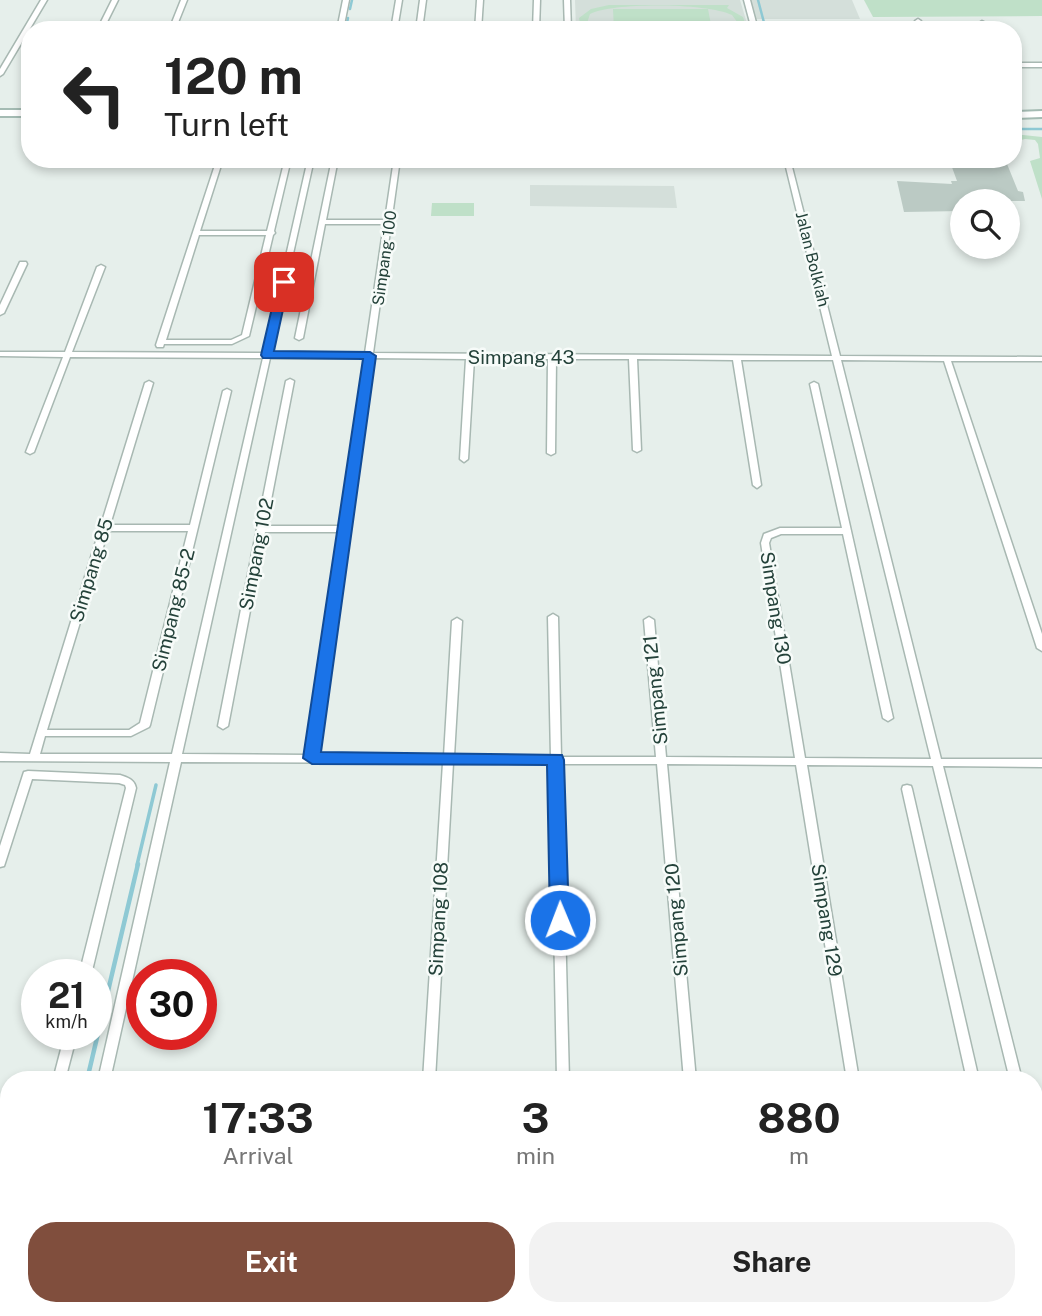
<!DOCTYPE html>
<html lang="en">
<head>
<meta charset="utf-8">
<style>
	:root { --surface:#fff; --page:#f2f2f2; --text:#222; --muted:#767676; --accent:#804e3d }
	body { margin:0; font-family:"Public Sans",sans-serif; background:var(--page); color:var(--text); height:100vh; display:flex; flex-direction:column; font-size:26px; white-space:nowrap }
	* { box-sizing:border-box; margin:0 }
	p { font-size:23px; color:var(--muted) }
	.icon { flex:none; width:38px; height:38px; fill:none; stroke:currentColor; stroke-width:2; stroke-linecap:round; stroke-linejoin:round }
	.map { position:relative; flex:1; overflow:hidden }
	.side { position:absolute; left:0px; top:1071px; width:1043px; height:245px; display:flex; flex-direction:column; background:var(--surface); border-radius:28px 28px 0 0; box-shadow:0 4px 10px #0003 }
	.side>* { flex:none }
	.hud { position:absolute; left:21px; top:21px; width:1001px; height:147px; border-radius:28px; box-shadow:0 4px 10px #0003; background:#fff; color:var(--text); overflow:hidden }
	.buttons { position:absolute; left:950px; top:189px; display:grid; gap:14px }
	.buttons a { display:grid; place-items:center; width:70px; height:70px; border-radius:50%; background:var(--surface); box-shadow:0 4px 10px #0003; font-size:35px }
	.speed { position:absolute; left:21px; top:959px; display:flex; gap:14px; font-size:35px; font-weight:700; text-align:center }
	.speed>* { display:grid; place-content:center; width:91px; height:91px; border-radius:50%; background:var(--surface); box-shadow:0 4px 10px #0003; line-height:1 }
	.speed small { font-size:18px; font-weight:400 }
	.speed .limit { border:10px solid #d22; background:#fff; color:#111 }
	.pin { position:absolute; display:grid; place-items:center; width:60px; height:60px; color:#fff; margin:-30px; border-radius:14px; box-shadow:0 4px 10px #0006 }
	.me { position:absolute; width:77px; margin:-38px; rotate:359deg; stroke-linejoin:round; filter:drop-shadow(0 0 5px #0008) }
	.turn { display:flex; align-items:center; gap:24px; height:147px; padding:0 28px; font-size:32px }
	.turn .icon { width:91px; height:91px; stroke-width:2.5 }
	.turn b { display:block; font-size:49px; line-height:60px }
	.eta { display:flex; justify-content:space-evenly; align-items:center; height:119px; text-align:center }
	.eta b { font-size:42px; font-weight:700; line-height:49px }
	.cta { display:flex; gap:14px; margin-top:auto; padding:14px 28px }
	.cta a { flex:1; height:80px; border-radius:28px; background:var(--accent); color:#fff; font-size:28px; font-weight:700; line-height:80px; text-align:center }
	.cta a+a { background:var(--page); color:var(--text) }
	.map>svg:first-child { display:block }
</style>
</head>
<body>
<div class="map">
<svg width="1042" height="1316" viewBox="0 0 1042 1316">
	<rect width="100%" height="100%" fill="#e6efeb"/>
	<!-- built -->
	<g fill="#d4dfda">
		<polygon points="575,0 740,0 749,30 576,30"/>
		<polygon points="750,0 852,0 860,19 755,19"/>
		<polygon points="530,185 674,186 677,208 530,206"/>
	</g>
	<!-- green -->
	<g fill="#bfe0c8">
		<polygon points="864,0 1042,0 1042,16 873,17"/>
		<path d="M609,5h120l-2,3 16,9 2,6 -5,7h-9l7,-7 -6,-8c-24,-12 -119,-13 -142,-1l-3,9 9,7h-9l-7,-6 -1,-6 12,-9z"/>
		<polygon points="613,9 708,9 712,30 614,30"/>
		<polygon points="1013,134 1042,137 1042,199 1030,161 1040,158 1038,144 1035,140 1025,139 1013,142"/>
		<polygon points="432,203 474,203 474,216 431,216"/>
	</g>
	<g fill="none" stroke-linecap="round" stroke-linejoin="round">
		<!-- stream-far2 -->
		<g stroke="#8ec9d4" stroke-width="2.5">
			<polyline points="758,0 766,30"/>
			<polyline points="350,9 352,0"/>
			<polyline points="346,28 348,18"/>
			<polyline points="1013,129 1042,129"/>
		</g>
		<!-- stream-far1 -->
		<polyline stroke="#8ec9d4" stroke-width="3.5" points="137,865 156,785"/>
		<!-- stream -->
		<g stroke="#8ec9d4" stroke-width="4.5">
			<polyline points="87,1080 138,864"/>
			<polyline points="31,1316 33,1307"/>
		</g>
	</g>
	<!-- building -->
	<polygon fill="#bbcac4" points="949,159 1005,159 1018,191 1023,192 1025,201 962,201 962,211 904,212 897,181 952,184 951,181 957,181"/>
	<g fill="none" stroke-linecap="round" stroke-linejoin="round">
		<!-- street casing -->
		<g stroke="#a8b8b2" stroke-width="3">
			<g id="street">
				<polygon points="41,0 47,0 3,74 0,76 0,69"/>
				<polygon points="112,0 118,0 103,30 97,30"/>
				<polygon points="181,0 187,0 175,30 169,30"/>
				<polygon points="343,0 349,0 343,30 337,30"/>
				<polygon points="396,0 402,0 397,30 391,30"/>
				<polygon points="420,0 426,0 422,30 416,30"/>
				<polygon points="477,0 483,0 481,30 475,30"/>
				<polygon points="534,0 540,0 539,30 533,30"/>
				<polygon points="564,0 570,0 571,30 565,30"/>
				<polygon points="744,0 750,0 758,30 752,30"/>
				<polygon points="918,19 921,21 925,30 919,30 915,21"/>
				<polygon points="982,21 984,22 989,30 983,30 979,23"/>
				<rect x="1013" y="63" width="29" height="4"/>
				<path d="M217,159h6l-23,72h67l18,-72h6l-17,72 1,2 -2,2 -24,101 -17,8h-68l-1,3h-6l-1,-2zM199,235h67l-24,100 -11,5h-65z"/>
				<path d="M308,159h6l-43,194h94l19,-129h-59l-22,114 -4,2 -4,-2 37,-179h6l-12,61h59l9,-61h6l-27,194 459,3 -48,-197h6l50,197 202,1v4h-91l91,273v17l-5,-3 -93,-287 -103,-1 100,399h101v8l-99,-1 79,314h-12l-77,-314 -126,-1 52,315h-12l-51,-315 -129,-1 29,316h-12l-27,-316h-96l8,316h-12l-6,-316 -98,-1 -18,317h-12l20,-317 -262,-1 -71,318h-12l72,-318 -170,-1v-8l30,1 115,-371 4,-2 4,2 -43,142h80l33,-134 4,-2 4,2 -81,334 -1,2 -18,9h-86l-5,18h132l91,-396 -193,-1 -36,95 -4,2 -4,-2 37,-95 -63,-1v-4h65l32,-85 4,-2 4,2 -33,85 192,1zM270,358h95l-25,168h-74l28,-145 -4,-2 -4,2 -68,345 5,3 5,-3 37,-194h74l-33,223 -124,-1zM372,358l94,1 -6,100 4,3 4,-3 6,-100h74l-1,94 4,2 4,-2 1,-94h73l4,91 4,2 4,-2 -4,-91 96,1 20,125 4,3 4,-3 -20,-125h92l98,399 -126,-1 -36,-215 2,-5 10,-4h62l40,184 5,3 5,-3 -75,-334 -4,-2 -4,2 32,144h-62l-16,6 -3,9 34,215 -129,-1 -12,-137 -5,-3 -5,3 12,137h-95l-3,-140 -5,-3 -5,3 3,140 -97,-1 8,-135 -5,-3 -5,3 -8,135 -127,-1zM108,531h80l-48,192 -11,7h-82z"/>
				<polygon points="20,262 26,262 27,264 4,313 0,315 0,305"/>
				<path d="M28,771l92,4c8,3 14,4 16,13l-45,187h-12l47,-187 -1,-3 -6,-2 -87,-4 -27,84 -1,3 -4,1v-21l23,-71 1,-3z"/>
				<polygon points="907,785 911,786 912,789 979,1080 967,1080 902,789 903,786"/>
				<polygon points="65,1034 77,1034 65,1080 53,1080"/>
				<polygon points="1034,1148 1039,1149 1042,1159 1042,1190 1037,1188 1034,1179"/>
				<polygon points="9,1279 9,1307 10,1307 8,1316 0,1316 0,1293 4,1281"/>
				<polygon points="47,1307 61,1307 59,1316 45,1316"/>
				<polygon points="884,1307 898,1307 900,1316 886,1316"/>
				<polygon points="1018,1307 1032,1307 1034,1316 1020,1316"/>
			</g>
		</g>
		<!-- secondary casing -->
		<g stroke="#a4bbb3" stroke-width="4">
			<g id="secondary">
				<rect x="0" y="110" width="30" height="6"/>
				<polygon points="1042,111 1042,117 1013,118 1013,112"/>
			</g>
		</g>
		<!-- street -->
		<use href="#street" fill="#fff" fill-rule="evenodd"/>
		<!-- secondary -->
		<use href="#secondary" fill="#fff" fill-rule="evenodd"/>
	</g>
	<!-- route -->
	<polygon fill="#1a73e8" stroke="#114b97" stroke-width="2" points="284,278 289,282 274,351 370,352 376,356 321,752 562,755 564,760 569,920 566,925 560,927 553,925 550,920 547,765 312,764 303,758 363,359 263,358 261,355 278,282"/>
	<g text-anchor="middle" stroke-width="5" stroke-linejoin="round" paint-order="stroke">
		<!-- far-street labels -->
		<g font-size="16" fill="#24423a" stroke="#f7fbf9">
			<text transform="translate(384 258) rotate(-82)" y="6">Simpang 100</text>
			<text transform="translate(813 259) rotate(76)" y="6">Jalan Bolkiah</text>
		</g>
		<!-- street labels -->
		<g font-size="19" fill="#24423a" stroke="#f7fbf9">
			<text x="521" y="364">Simpang 43</text>
			<text transform="translate(256 554) rotate(-79)" y="7">Simpang 102</text>
			<text transform="translate(91 570) rotate(-73)" y="7">Simpang 85</text>
			<text transform="translate(776 608) rotate(81)" y="7">Simpang 130</text>
			<text transform="translate(173 610) rotate(-76)" y="7">Simpang 85-2</text>
			<text transform="translate(655 690) rotate(-96)" y="7">Simpang 121</text>
			<text transform="translate(438 919) rotate(-87)" y="7">Simpang 108</text>
			<text transform="translate(676 920) rotate(-95)" y="7">Simpang 120</text>
			<text transform="translate(827 920) rotate(81)" y="7">Simpang 129</text>
		</g>
	</g>
</svg>
<div class="buttons">
<a><svg class="icon" aria-label="search" viewBox="0 0 24 24"><circle cx="10" cy="10" r="6"/><path d="M15 15l6 6"/></svg></a>
</div>
<div class="speed"><div>21<small>km/h</small></div><div class="limit">30</div></div>
<div class="pin" style="left:284px;top:282px;background:#d93025"><svg class="icon" aria-label="arrive" viewBox="0 0 24 24"><path d="M6 21V4h12l-3 4 3 4H6"/></svg></div>
<svg class="me" style="left:560px;top:920px" viewBox="-20 -20 40 40"><circle r="17" fill="#1a73e8" stroke="#fff" stroke-width="3"/><path d="M0-11L8 9 0 5-8 9z" fill="#fff"/></svg>
<div class="hud">
<div class="turn"><svg class="icon" aria-label="left" viewBox="0 0 24 24"><path d="M17 20v-9H6M10 6l-5 5 5 5"/></svg><div><b>120 m</b>Turn left</div></div>
</div>
<section class="side">
<div class="eta">
<div><b>17:33</b><p>Arrival</p></div>
<div><b>3</b><p>min</p></div>
<div><b>880</b><p>m</p></div>
</div>
<div class="cta"><a>Exit</a><a>Share</a></div>
</section>
</div>
</body>
</html>
